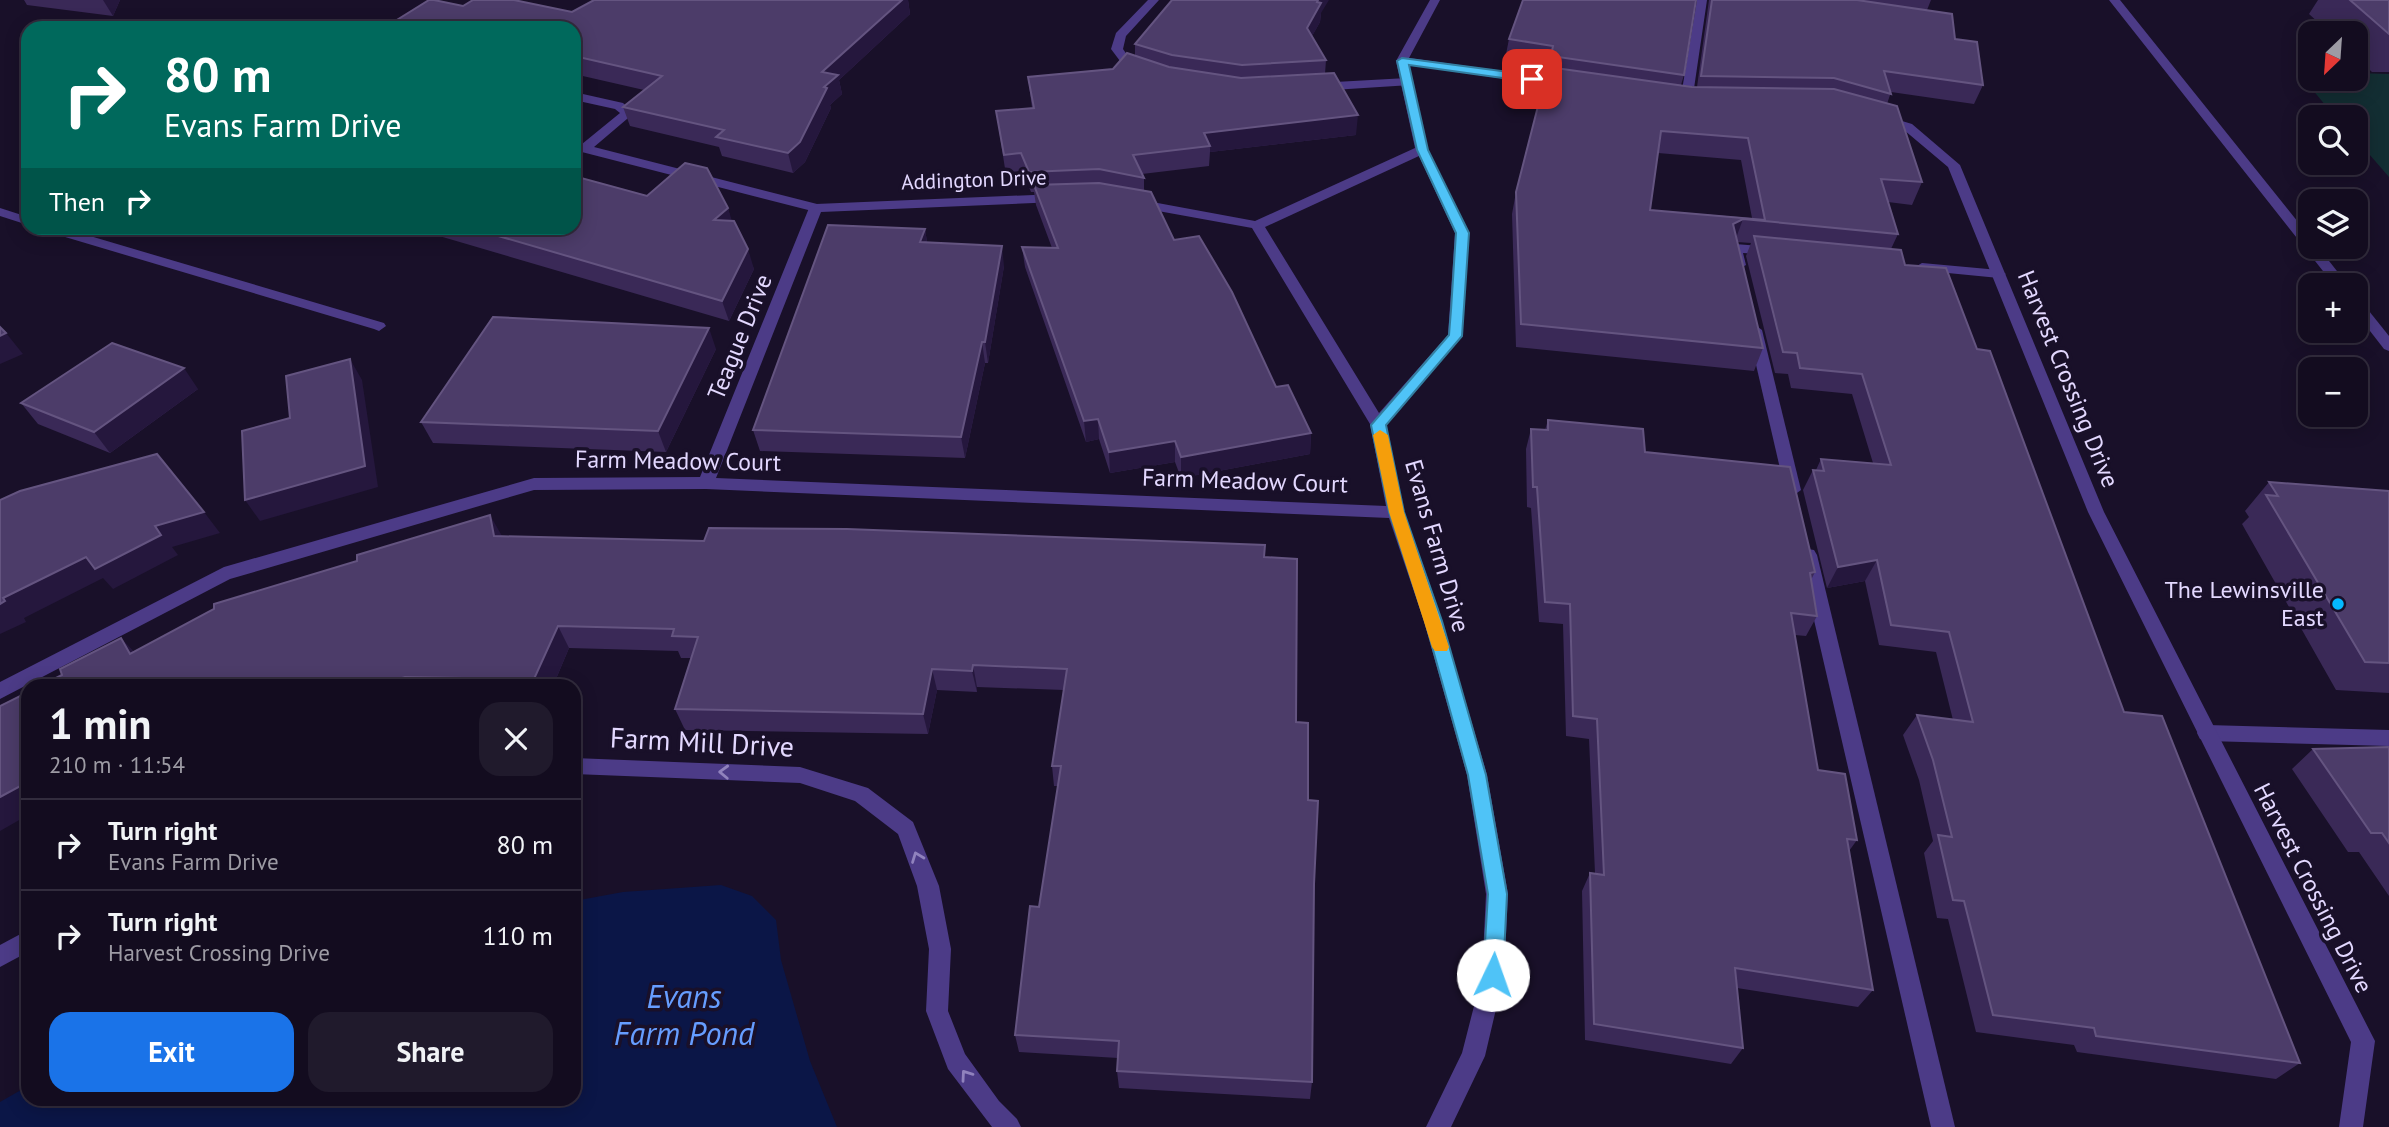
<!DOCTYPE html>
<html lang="en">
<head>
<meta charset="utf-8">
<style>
	:root { --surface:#130c1f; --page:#201a2c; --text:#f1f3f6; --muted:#9d9ba4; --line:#322c3d; --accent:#1a73e8 }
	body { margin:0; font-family:"PT Sans",sans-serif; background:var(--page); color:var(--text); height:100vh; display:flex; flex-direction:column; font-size:26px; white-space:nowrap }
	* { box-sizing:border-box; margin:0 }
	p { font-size:23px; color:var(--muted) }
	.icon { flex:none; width:38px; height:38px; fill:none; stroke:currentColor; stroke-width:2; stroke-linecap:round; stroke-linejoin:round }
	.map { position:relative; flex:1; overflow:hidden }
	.side { position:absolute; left:21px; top:679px; width:560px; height:427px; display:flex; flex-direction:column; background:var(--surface); border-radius:21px; box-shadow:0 4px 18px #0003,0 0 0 2px var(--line) }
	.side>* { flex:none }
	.top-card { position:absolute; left:21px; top:21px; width:560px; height:214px; border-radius:21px; box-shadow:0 4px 18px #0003,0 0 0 2px var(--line); background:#00695c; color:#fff; overflow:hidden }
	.needle { width:46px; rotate:205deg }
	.fabs { position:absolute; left:2298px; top:21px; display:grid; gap:14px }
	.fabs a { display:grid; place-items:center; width:70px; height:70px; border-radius:14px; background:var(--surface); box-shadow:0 4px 18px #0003,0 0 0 2px var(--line); font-size:35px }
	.pin { position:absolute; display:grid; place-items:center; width:60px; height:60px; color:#fff; margin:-30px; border-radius:14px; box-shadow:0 4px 10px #0006 }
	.me { position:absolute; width:77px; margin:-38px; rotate:3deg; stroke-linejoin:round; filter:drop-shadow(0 0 5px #0008) }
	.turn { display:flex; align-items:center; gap:24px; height:147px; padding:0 28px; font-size:32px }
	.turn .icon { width:91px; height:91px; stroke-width:2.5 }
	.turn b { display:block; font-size:49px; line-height:60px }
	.then { display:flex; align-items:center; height:66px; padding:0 28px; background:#0003; gap:14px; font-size:26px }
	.round { display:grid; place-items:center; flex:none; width:74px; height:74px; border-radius:21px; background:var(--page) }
	.head { display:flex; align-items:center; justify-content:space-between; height:119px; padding:0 28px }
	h1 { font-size:42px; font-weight:800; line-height:52px }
	.action { display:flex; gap:14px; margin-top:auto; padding:14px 28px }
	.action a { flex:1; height:80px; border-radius:21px; background:var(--accent); color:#fff; font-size:28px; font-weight:800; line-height:80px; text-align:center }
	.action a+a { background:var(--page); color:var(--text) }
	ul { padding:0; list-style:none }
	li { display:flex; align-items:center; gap:21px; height:91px; padding:0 28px; border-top:2px solid var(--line) }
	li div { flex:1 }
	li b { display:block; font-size:26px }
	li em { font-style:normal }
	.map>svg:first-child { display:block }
</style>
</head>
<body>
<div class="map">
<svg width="2389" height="1127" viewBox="0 0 2389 1127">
	<rect width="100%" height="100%" fill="#191029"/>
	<!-- green -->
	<polygon fill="#132e33" points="2298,72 2310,73 2310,79 2356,79 2356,73 2389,74 2389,177 2356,139 2356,117 2335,117"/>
	<!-- water -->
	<polygon fill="#0b1647" points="721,885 752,896 776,920 781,960 810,1061 837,1127 0,1127 0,1102 28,1086 28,1099 574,1099 574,901 623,892"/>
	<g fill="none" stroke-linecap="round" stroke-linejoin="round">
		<!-- lane -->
		<g fill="#4c3b87" fill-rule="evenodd">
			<polygon points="1148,0 1159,0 1126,36 1123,49 1134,65 1145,67 1147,70 1141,74 1126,69 1111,49 1116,33"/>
			<polygon points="1697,0 1707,0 1692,102 1686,106 1680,102"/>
			<polygon points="2109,0 2120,0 2310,237 2310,247 2318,247 2348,285 2334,285"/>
			<polygon points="1407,78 1411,79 1411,85 1317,91 1311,87 1317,83"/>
			<polygon points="574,92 623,103 634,113 594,147 821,205 823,208 816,212 574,150 574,142 582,144 620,113 615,109 574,100"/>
			<polygon points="1735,244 1773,247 1780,251 1773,255 1743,253 1746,265 1739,269 1732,265 1728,248"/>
			<polygon points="1922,263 1999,270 2006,274 1999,278 1917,270 1915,267"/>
			<polygon points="2356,300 2361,301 2389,336 2389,351 2384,349 2356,313"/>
			<polygon points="1755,325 1762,330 1801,490 1793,496 1785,490 1748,330"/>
			<polygon points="1808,549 1814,550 1817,555 1955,1127 1931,1127 1799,555 1802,550"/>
			<polygon points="2207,725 2389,730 2389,746 2207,741 2200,739 2197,733 2200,727"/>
		</g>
		<!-- street -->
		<g fill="#4c3b87" fill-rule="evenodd">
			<path d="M1430,0h10l-31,58 158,22 6,4 -6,4 -158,-23 19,85 41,83 -7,103 -76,89 18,87 38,109 45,154 21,119 -4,81 -19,81 -34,71h-25l36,-74 20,-78 4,-81 -19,-119 -43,-154 -35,-103 -683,-29 -172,1 -304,89 -230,120v-17l224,-115 310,-89 166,-1 109,-269 7,-4 241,-10 7,4 -7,4 -236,10 -105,266 670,28 -16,-82 -118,-196 -116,-21 -7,-4 7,-4 119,22 160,-73 -19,-87zM1419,156l36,77 -7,102 -69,78 -114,-186z"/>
			<polygon points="1882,115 1912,124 1960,165 2104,512 2375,1041 2363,1127 2339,1127 2351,1042 2088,512 1948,167 1904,130 1878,122 1876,119"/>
			<polygon points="0,208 28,217 28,225 0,216"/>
			<polygon points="43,228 63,228 384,323 386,326 379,331 374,329 45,231"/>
			<polygon points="574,758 800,767 868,788 913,822 939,886 951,949 948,1011 965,1054 999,1101 1017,1119 1021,1127 992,1127 948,1069 926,1011 929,949 917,886 898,834 855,801 800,783 574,774"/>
			<polygon points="28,930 28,952 0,967 0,945"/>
		</g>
	</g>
	<!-- wall -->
	<g fill="#3a2957" fill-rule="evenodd">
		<polygon points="24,0 120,0 113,16 27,5"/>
		<polygon points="594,0 908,0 910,14 839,80 842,94 830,105 831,108 805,162 793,173 722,156 719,147 630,126 623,107 644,90 574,74 574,28 463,6 572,12"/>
		<path d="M1523,0l161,75 -3,10 16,2 12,-87h222l-4,10 28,29 28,46 -9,19 -83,-12 -4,12 35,78 -10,23 -24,-3 10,32 -7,15 86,100 147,363 176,351 -24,16 -199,-27 -3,-7 -98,-13 -28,-113 -11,-1 -13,-65 9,-12 -14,-61 -16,-45 14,-20 36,5 -17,-68 -57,-7 -14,-64 -38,7 -24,-98 10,-20h3l5,-11 52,4 -21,-69 -61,-6 -3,-14 -13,-1 -29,-117 5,-13 -14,-1 26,106 -9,23 -238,-24 -4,-133 4,-22 33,-126 -44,-7 4,-20zM1658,153l83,7 11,58 -102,-8z"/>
		<polygon points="2318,0 2389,0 2389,72 2372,72 2356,57 2356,33 2330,33 2309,14"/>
		<polygon points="1321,13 1320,22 1312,36 1326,60 1325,74 1356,135 1210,152 1209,166 1142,174 1144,178 1144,191 1174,240 1276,387 1311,433 1310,454 1181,478 1175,462 1110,473 1099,439 1086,442 1025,267 1022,247 1052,248 1036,205 1034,192 1031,192 1023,173 1006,175 996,111 1032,108 1028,77 1113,69 1135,56 1135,44"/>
		<polygon points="647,196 728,208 731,221 754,269 729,321 412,228 574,228"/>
		<polygon points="925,229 927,242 1004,266 988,363 985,363 965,458 760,451 753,430"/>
		<polygon points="716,349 666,452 433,443 421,422"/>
		<polygon points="198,389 110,453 38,424 21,403"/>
		<polygon points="1548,420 1645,452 1815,572 1811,580 1817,616 1806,636 1795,635 1818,770 1857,840 1849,851 1873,990 1858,1007 1737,988 1743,1048 1731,1064 1585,1040 1582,891 1590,873 1595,873 1589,739 1566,736 1563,624 1539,622 1531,508 1527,507 1526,449 1531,429 1545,430"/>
		<polygon points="2269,482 2389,491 2389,693 2336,690 2242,524 2249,517 2245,511"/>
		<polygon points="502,536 1264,557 1296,722 1308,800 1314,884 1312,1082 1310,1099 1119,1088 1117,1071 1118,1058 1019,1052 1015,1035 1039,907 1058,786 1054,786 1052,766 1064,690 977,687 977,692 937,690 928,734 685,730 675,709 691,658 681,658 678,651 569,648 553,686 40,686 62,675 133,652"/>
		<polygon points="2389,747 2389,896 2359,852 2348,852 2292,769 2313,749"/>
	</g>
	<!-- shaded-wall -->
	<g fill="#25173d">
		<polygon points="103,0 120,0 113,16"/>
		<polygon points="902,0 908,0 910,14 839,80 842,94 830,105 831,108 805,162 793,173 788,153 822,72"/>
		<polygon points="1318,0 1329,0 1321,13 1320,22 1306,47 1307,28"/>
		<polygon points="1358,115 1356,135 1210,152 1210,146 1204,133"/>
		<polygon points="728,208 734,228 714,220"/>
		<polygon points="1743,219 1735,241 1733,224"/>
		<polygon points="925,229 928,249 920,242"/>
		<polygon points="1002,246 1004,266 988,363 985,342"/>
		<polygon points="748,249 754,269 729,321 722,301"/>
		<polygon points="709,328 716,349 666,452 658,431"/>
		<polygon points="6,333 23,354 0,364 0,336"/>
		<polygon points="982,342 985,363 965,458 961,437"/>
		<polygon points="350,359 362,380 378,487 260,521 245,500"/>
		<polygon points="184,368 198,389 110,453 94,432"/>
		<polygon points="1098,419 1099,439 1086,442 1084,421"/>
		<polygon points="1311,433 1310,454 1181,478 1181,457"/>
		<polygon points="1175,441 1175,462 1110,473 1109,452"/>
		<polygon points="204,512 220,533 172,547 178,555 113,589 103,578 24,618 26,622 0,634 0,604 3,598 86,557 155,526"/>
		<polygon points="490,515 502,536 494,536"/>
		<polygon points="1877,560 1865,581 1827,588 1838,567"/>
		<polygon points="558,626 569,648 553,686 538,686 534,679"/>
		<polygon points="121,638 141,659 130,654"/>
		<polygon points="973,665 977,687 977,692 972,671"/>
		<polygon points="932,669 937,690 928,734 923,714"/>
		<polygon points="405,677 411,686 378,686"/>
		<polygon points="28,782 28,815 0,831 0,797"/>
	</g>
	<!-- building -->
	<g fill="#4c3c69" stroke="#645480" stroke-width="2" fill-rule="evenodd">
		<polygon points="429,0 434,0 463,6 473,0 514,0 572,12 594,0 902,0 822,72 838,75 824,87 827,88 800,142 788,153 716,137 724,130 623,107 662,76 574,56 574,28 384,28"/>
		<polygon points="1172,0 1318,0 1317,2 1321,3 1307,28 1326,60 1242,65 1172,55 1135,44"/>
		<polygon points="1523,0 1696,0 1684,75 1551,56 1553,46 1509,39"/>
		<polygon points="1712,0 1857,0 1952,14 1955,39 1977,42 1983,85 1884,71 1891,94 1834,78 1701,76"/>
		<polygon points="2350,0 2389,0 2389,34"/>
		<polygon points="1127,53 1169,67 1241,78 1334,73 1358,115 1204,133 1210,146 1133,155 1144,178 1099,169 1029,172 1021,153 1004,155 996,111 1034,108 1028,77 1113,69"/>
		<path d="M1548,67l144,20 142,2 63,17 25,76 -41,-3 17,55 -155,-15 -10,5 30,124 -242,-24 -5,-132zM1661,131l87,7 17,82 -115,-10z"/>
		<polygon points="685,163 707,168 728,208 714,220 734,221 748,249 722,301 471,228 574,228 574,176 647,196"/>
		<polygon points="1099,183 1151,192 1174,240 1199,236 1232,292 1276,387 1288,385 1311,433 1181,457 1175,441 1109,452 1098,419 1084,421 1022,247 1058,248 1034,185"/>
		<polygon points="828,225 925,229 920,242 1002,246 985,342 982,342 961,437 753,430"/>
		<polygon points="1754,236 1901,250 1905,265 1946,268 1977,349 1990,351 2124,712 2162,716 2300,1063 2096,1036 2094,1028 1993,1015 1964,901 1953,900 1938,835 1952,837 1933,760 1917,715 1973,722 1949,632 1891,625 1877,560 1838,567 1813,470 1824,471 1821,459 1891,465 1862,374 1800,368 1797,353 1783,352"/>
		<polygon points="493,317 709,328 658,431 421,422"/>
		<polygon points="0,327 6,333 0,336"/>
		<polygon points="112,343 184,368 94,432 21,403"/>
		<polygon points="350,359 365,466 245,500 242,431 290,418 286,376"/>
		<polygon points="1548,420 1643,429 1645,452 1790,467 1815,572 1810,573 1817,616 1791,613 1818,770 1845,774 1857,840 1847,839 1873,990 1735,968 1743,1048 1594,1024 1590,873 1604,875 1597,719 1573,716 1570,604 1545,602 1537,487 1533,487 1531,429 1548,430"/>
		<polygon points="157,454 204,512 155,526 161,535 95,569 86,557 3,598 5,601 0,604 0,500 20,491"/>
		<polygon points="2269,482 2389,491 2389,663 2365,662 2266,495 2278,496"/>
		<polygon points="490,515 494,536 704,541 709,528 847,529 1265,545 1264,557 1297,559 1296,722 1308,723 1308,800 1318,801 1314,884 1312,1082 1117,1071 1119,1041 1015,1035 1030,906 1039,907 1061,766 1052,766 1067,669 973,665 972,671 932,669 923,714 675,709 698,637 672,636 674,629 558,626 534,679 405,677 378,686 40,686 62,675 60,669 121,638 130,654 214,609 214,604 357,561 357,555"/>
		<polygon points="28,692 28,782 0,797 0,706"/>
		<polygon points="2389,747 2389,843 2382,833 2371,833 2313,749"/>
	</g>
	<!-- one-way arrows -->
	<defs><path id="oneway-chevron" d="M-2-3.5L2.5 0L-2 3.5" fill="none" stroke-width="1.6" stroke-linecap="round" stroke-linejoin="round" transform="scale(1.75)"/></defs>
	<g stroke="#9082bd">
		<use href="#oneway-chevron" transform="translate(724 772) rotate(-178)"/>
		<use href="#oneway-chevron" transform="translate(917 857) rotate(-111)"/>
		<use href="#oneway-chevron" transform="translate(966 1075) rotate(-125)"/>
	</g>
	<!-- route -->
	<polygon fill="#4fc3f7" stroke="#337fa1" stroke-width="2" points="1402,58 1532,75 1538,79 1532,82 1409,65 1428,150 1469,233 1462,336 1386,425 1404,512 1442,621 1486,775 1507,894 1503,975 1500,982 1493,984 1486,982 1483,975 1488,894 1468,775 1425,621 1389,512 1371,425 1449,335 1451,310 1456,233 1417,150 1397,61"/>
	<!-- slow -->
	<polygon fill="#f59e0b" points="1380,430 1388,435 1404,512 1449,647 1447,651 1435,651 1432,647 1389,512 1373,435"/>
	<!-- markers -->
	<circle fill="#04b9ff" stroke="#191029" stroke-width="2.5" cx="2338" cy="604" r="7"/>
	<g text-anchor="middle" stroke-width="7" stroke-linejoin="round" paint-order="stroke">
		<!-- far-street labels -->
		<g font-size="21" fill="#e3d8ff" stroke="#191029">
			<text transform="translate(974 180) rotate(-2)" y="7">Addington Drive</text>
		</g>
		<!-- street labels -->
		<g font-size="24" fill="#e3d8ff" stroke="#191029">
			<text transform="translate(740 337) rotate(-68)" y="8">Teague Drive</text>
			<text transform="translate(2068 379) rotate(68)" y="8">Harvest Crossing Drive</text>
			<text transform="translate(678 461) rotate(1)" y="8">Farm Meadow Court</text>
			<text transform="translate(1245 481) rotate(2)" y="8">Farm Meadow Court</text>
			<text transform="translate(1437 546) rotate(74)" y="8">Evans Farm Drive</text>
			<text transform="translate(2313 888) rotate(63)" y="8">Harvest Crossing Drive</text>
		</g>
		<!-- poi labels -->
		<g font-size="24" fill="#e3d8ff" stroke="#191029" text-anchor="end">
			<text x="2324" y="598">The Lewinsville<tspan x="2324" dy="28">East</tspan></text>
		</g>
		<!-- near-street labels -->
		<g font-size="28" fill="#e3d8ff" stroke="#191029">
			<text transform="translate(702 742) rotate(3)" y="10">Farm Mill Drive</text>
		</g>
		<!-- near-water labels -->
		<g font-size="32" font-style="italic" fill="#669dff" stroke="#191029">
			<text x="684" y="1008">Evans<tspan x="684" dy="37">Farm Pond</tspan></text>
		</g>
	</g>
</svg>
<div class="fabs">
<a><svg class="needle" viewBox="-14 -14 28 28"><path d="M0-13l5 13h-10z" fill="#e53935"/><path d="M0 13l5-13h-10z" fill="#9d9ba4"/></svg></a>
<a><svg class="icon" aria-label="search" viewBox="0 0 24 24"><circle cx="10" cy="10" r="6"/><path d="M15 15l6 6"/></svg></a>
<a><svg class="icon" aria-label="layers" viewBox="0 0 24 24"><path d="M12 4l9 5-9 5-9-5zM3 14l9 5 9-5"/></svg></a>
<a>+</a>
<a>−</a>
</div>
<div class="pin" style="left:1532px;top:79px;background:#d93025"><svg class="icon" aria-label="arrive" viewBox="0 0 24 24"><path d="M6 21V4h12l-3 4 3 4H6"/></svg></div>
<svg class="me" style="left:1493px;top:975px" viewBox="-20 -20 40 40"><circle r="19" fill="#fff"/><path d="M0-13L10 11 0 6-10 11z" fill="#4fc3f7"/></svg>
<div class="top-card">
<div class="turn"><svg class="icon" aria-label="right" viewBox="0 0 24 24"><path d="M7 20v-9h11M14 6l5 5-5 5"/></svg><div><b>80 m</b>Evans Farm Drive</div></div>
<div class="then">Then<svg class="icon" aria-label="right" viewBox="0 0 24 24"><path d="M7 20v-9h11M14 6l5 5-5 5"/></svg></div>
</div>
<section class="side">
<div class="head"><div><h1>1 min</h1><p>210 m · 11:54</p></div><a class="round"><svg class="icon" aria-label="close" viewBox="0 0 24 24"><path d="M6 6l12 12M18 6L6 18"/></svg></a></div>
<ul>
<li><svg class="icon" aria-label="right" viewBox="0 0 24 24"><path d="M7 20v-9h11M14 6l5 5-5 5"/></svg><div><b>Turn right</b><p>Evans Farm Drive</p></div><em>80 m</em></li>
<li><svg class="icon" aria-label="right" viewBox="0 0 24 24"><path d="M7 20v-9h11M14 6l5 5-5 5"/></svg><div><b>Turn right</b><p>Harvest Crossing Drive</p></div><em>110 m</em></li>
</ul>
<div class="action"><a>Exit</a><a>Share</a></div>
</section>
</div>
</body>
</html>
